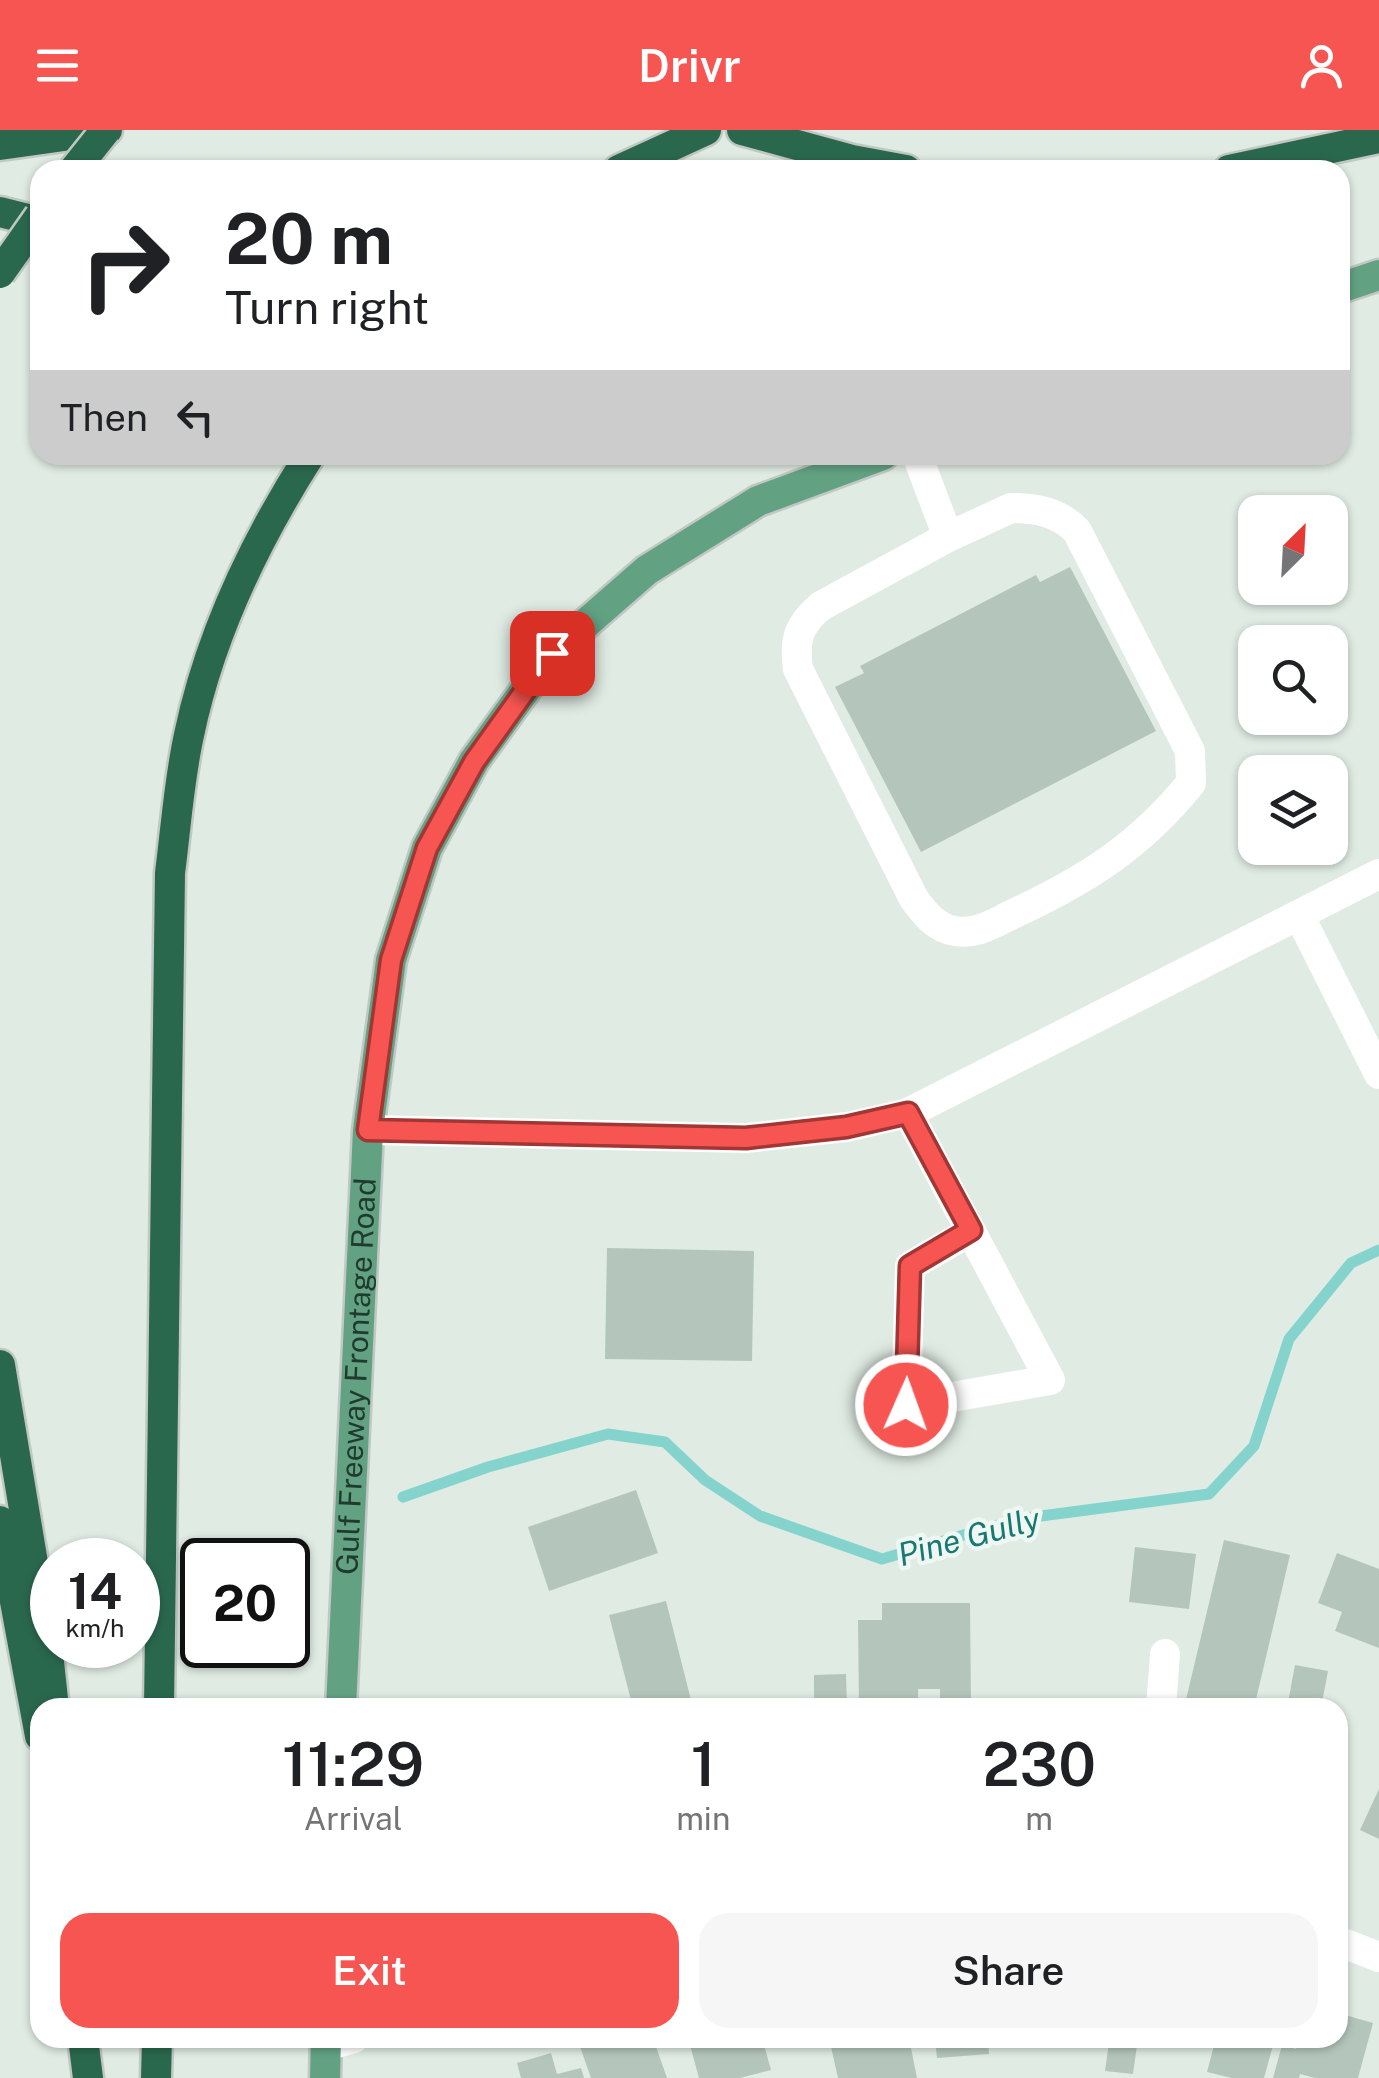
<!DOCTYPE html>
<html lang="en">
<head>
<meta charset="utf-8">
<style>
	:root { --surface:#fff; --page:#f6f6f6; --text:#202124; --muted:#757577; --accent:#f75551 }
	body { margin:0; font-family:"Public Sans",sans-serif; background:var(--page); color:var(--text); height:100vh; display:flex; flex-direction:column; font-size:38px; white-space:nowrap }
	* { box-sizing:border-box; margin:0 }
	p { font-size:32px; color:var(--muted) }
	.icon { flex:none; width:55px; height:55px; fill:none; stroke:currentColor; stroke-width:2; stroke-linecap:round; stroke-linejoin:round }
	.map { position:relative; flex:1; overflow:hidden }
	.drawer { position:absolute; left:30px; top:1568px; width:1318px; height:350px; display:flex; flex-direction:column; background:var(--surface); border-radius:30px; box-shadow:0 2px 8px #0004 }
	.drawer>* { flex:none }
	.top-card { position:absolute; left:30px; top:30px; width:1320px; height:305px; border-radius:30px; box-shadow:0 2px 8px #0004; background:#fff; color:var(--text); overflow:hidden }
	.needle { width:65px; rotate:24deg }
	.controls { position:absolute; left:1238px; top:365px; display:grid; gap:20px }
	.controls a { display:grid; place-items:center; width:110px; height:110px; border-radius:20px; background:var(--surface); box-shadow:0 2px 8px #0004; font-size:50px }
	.speed { position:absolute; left:30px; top:1408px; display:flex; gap:20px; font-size:50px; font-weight:700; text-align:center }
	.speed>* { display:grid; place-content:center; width:130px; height:130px; border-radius:50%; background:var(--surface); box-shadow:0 2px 8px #0004; line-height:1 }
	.speed small { font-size:25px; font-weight:400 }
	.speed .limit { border:5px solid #111; border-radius:15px; background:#fff; color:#111 }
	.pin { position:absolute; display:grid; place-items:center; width:85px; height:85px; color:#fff; margin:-42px; border-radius:20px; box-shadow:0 5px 15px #0006 }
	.me { position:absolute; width:110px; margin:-55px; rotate:2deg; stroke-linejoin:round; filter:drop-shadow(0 0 8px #0008) }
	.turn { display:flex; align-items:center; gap:35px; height:210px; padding:0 30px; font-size:45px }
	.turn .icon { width:130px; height:130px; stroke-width:2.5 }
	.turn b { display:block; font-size:70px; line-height:85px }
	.then { display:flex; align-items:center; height:95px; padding:0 30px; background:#0003; gap:20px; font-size:38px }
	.eta { display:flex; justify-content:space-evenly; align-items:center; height:170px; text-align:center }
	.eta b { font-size:60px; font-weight:600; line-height:70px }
	.button { display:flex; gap:20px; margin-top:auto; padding:20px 30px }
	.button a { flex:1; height:115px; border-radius:30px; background:var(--accent); color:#fff; font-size:40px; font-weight:600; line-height:115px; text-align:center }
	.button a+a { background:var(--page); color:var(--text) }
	header { display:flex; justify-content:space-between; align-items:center; height:130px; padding:0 30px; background:var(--accent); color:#fff; font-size:45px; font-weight:600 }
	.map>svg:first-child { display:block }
</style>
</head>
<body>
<header><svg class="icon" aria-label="menu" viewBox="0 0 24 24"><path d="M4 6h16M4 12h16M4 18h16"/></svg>Drivr<svg class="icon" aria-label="person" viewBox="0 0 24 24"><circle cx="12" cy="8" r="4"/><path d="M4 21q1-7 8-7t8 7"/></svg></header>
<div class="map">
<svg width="1379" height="1948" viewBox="0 0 1379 1948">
	<rect width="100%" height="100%" fill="#dfebe3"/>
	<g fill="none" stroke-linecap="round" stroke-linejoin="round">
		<!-- stream -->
		<polyline stroke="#84d3cd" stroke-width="11" points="403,1367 488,1337 608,1304 665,1312 705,1350 760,1386 882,1429 1018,1389 1209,1364 1254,1316 1289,1209 1351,1133 1379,1120"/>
	</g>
	<!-- building -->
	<g fill="#b4c6bb">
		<polygon points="1070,437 1156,601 921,722 835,557 864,543 860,536 1036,445 1040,452"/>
		<polygon points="607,1118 754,1121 752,1231 605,1229"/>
		<polygon points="636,1360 658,1423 549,1461 528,1397"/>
		<polygon points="1224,1410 1290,1425 1254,1578 1184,1578"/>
		<polygon points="1135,1417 1196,1424 1189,1479 1129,1472"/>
		<polygon points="1337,1423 1379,1439 1379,1518 1335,1501 1342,1482 1318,1473"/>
		<polygon points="666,1471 693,1578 633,1578 609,1485"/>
		<polygon points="882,1473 970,1473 971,1578 940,1578 940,1559 918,1559 918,1578 859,1578 858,1490 882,1490"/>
		<polygon points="1295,1535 1328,1541 1321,1578 1287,1578"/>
		<polygon points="846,1544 847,1578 814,1578 814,1545"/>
		<polygon points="1379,1659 1379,1709 1360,1700"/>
		<polygon points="1338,1883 1373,1893 1358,1948 1315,1948 1300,1944 1299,1948 1273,1948 1282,1915 1296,1919 1299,1908 1338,1908"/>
		<polygon points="577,1908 653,1908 667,1948 591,1948"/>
		<polygon points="688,1908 762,1908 771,1940 740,1948 699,1948"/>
		<polygon points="829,1908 909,1908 917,1948 838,1948"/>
		<polygon points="935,1908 988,1908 989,1924 937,1928"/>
		<polygon points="1086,1908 1138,1908 1133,1944 1105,1941 1109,1913"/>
		<polygon points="1216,1908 1275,1908 1264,1948 1232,1948 1207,1942"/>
		<polygon points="551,1923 557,1944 581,1938 584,1948 521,1948 517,1933"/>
	</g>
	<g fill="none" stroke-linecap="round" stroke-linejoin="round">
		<!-- major casing -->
		<g stroke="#c1c8c4" stroke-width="35">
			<g id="major">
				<polyline points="1340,158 1379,145"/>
				<path id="s1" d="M341,1578l27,-578 23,-170 36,-112 47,-87 78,-108 95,-83 111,-69 125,-46"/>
				<polyline points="325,1948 326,1908"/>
			</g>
		</g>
		<!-- highway casing -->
		<g stroke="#c1c8c4" stroke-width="35">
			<g id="highway">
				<polyline points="742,0 852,30 906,40"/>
				<polyline points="0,15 107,0"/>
				<polyline points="619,40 706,0"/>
				<polyline points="1229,40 1379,8"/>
				<polyline points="0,82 40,92"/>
				<polyline points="0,1235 48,1523 54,1578"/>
				<polyline points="0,1391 40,1606"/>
				<path d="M159,1578l11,-835c6,-46 9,-93 19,-138 21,-101 66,-194 121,-280"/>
				<polyline points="83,1908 88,1948"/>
				<polyline points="156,1948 157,1908"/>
			</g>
		</g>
		<!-- minor -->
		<g stroke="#fff" stroke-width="30">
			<polyline points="917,325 948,407"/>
			<path d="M1011,378c25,0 48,4 66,23l113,220 1,32c-52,64 -105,97 -178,131 -19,9 -36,21 -58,17 -19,-3 -30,-17 -41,-32l-116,-230c-4,-29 0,-44 23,-63l127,-69z"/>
			<polyline points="1299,785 1379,944"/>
			<polyline points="908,983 1050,1250 906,1275 910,1136 971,1101"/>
			<polyline points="368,1000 746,1008 847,997 908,983 1379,744"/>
			<polyline points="1161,1578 1165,1524"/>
			<polyline points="1338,1811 1379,1827"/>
			<polyline points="326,1916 354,1908"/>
		</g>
		<!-- major -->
		<use href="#major" stroke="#62a283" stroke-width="30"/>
		<!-- highway -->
		<use href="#highway" stroke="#2a684e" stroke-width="30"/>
		<!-- highway-bridge casing -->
		<g stroke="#c1c8c4" stroke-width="35" stroke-linecap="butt">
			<g id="highway-bridge">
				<polyline points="74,40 106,0"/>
				<polyline points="0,143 40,86"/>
			</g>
		</g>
		<!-- highway-bridge -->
		<use href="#highway-bridge" stroke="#2a684e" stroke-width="30"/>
	</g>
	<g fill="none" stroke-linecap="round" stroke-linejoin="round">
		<!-- route casing -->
		<g stroke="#a13735" stroke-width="25">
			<polyline id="route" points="552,523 474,632 427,718 391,830 368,1000 746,1008 846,997 908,983 971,1100 910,1136 906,1275"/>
		</g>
		<!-- route -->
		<use href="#route" stroke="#f75551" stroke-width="18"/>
	</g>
	<g text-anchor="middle" stroke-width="9" stroke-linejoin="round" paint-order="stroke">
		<!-- street labels -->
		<g font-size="30" fill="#203b2e" stroke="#eff7f2">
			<text dy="10" stroke="none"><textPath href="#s1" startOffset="332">Gulf Freeway Frontage Road</textPath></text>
		</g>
		<!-- water labels -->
		<g font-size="32" font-style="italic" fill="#187973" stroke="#eff7f2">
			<text transform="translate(969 1407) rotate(-15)" y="11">Pine Gully</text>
		</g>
	</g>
</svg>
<div class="controls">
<a><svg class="needle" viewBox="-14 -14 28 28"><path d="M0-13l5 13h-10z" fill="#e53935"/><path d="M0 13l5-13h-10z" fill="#757577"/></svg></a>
<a><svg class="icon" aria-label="search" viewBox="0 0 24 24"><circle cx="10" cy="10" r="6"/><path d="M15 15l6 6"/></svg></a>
<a><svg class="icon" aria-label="layers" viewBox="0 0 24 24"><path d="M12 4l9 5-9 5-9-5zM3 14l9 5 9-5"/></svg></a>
</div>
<div class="speed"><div>14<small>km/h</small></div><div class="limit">20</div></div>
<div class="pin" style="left:552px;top:523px;background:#d93025"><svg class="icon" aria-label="arrive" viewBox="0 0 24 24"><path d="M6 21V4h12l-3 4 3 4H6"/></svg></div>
<svg class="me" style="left:906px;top:1275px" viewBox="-20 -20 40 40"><circle r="17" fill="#f75551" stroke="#fff" stroke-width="3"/><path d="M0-11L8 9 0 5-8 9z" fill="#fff"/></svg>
<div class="top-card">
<div class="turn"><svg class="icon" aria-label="right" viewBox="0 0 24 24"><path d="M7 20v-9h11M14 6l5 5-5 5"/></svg><div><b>20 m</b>Turn right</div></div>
<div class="then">Then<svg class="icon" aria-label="left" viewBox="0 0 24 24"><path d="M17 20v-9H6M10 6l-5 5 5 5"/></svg></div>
</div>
<section class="drawer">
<div class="eta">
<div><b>11:29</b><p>Arrival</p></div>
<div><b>1</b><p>min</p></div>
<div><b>230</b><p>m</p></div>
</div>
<div class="button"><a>Exit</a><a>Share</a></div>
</section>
</div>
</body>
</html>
